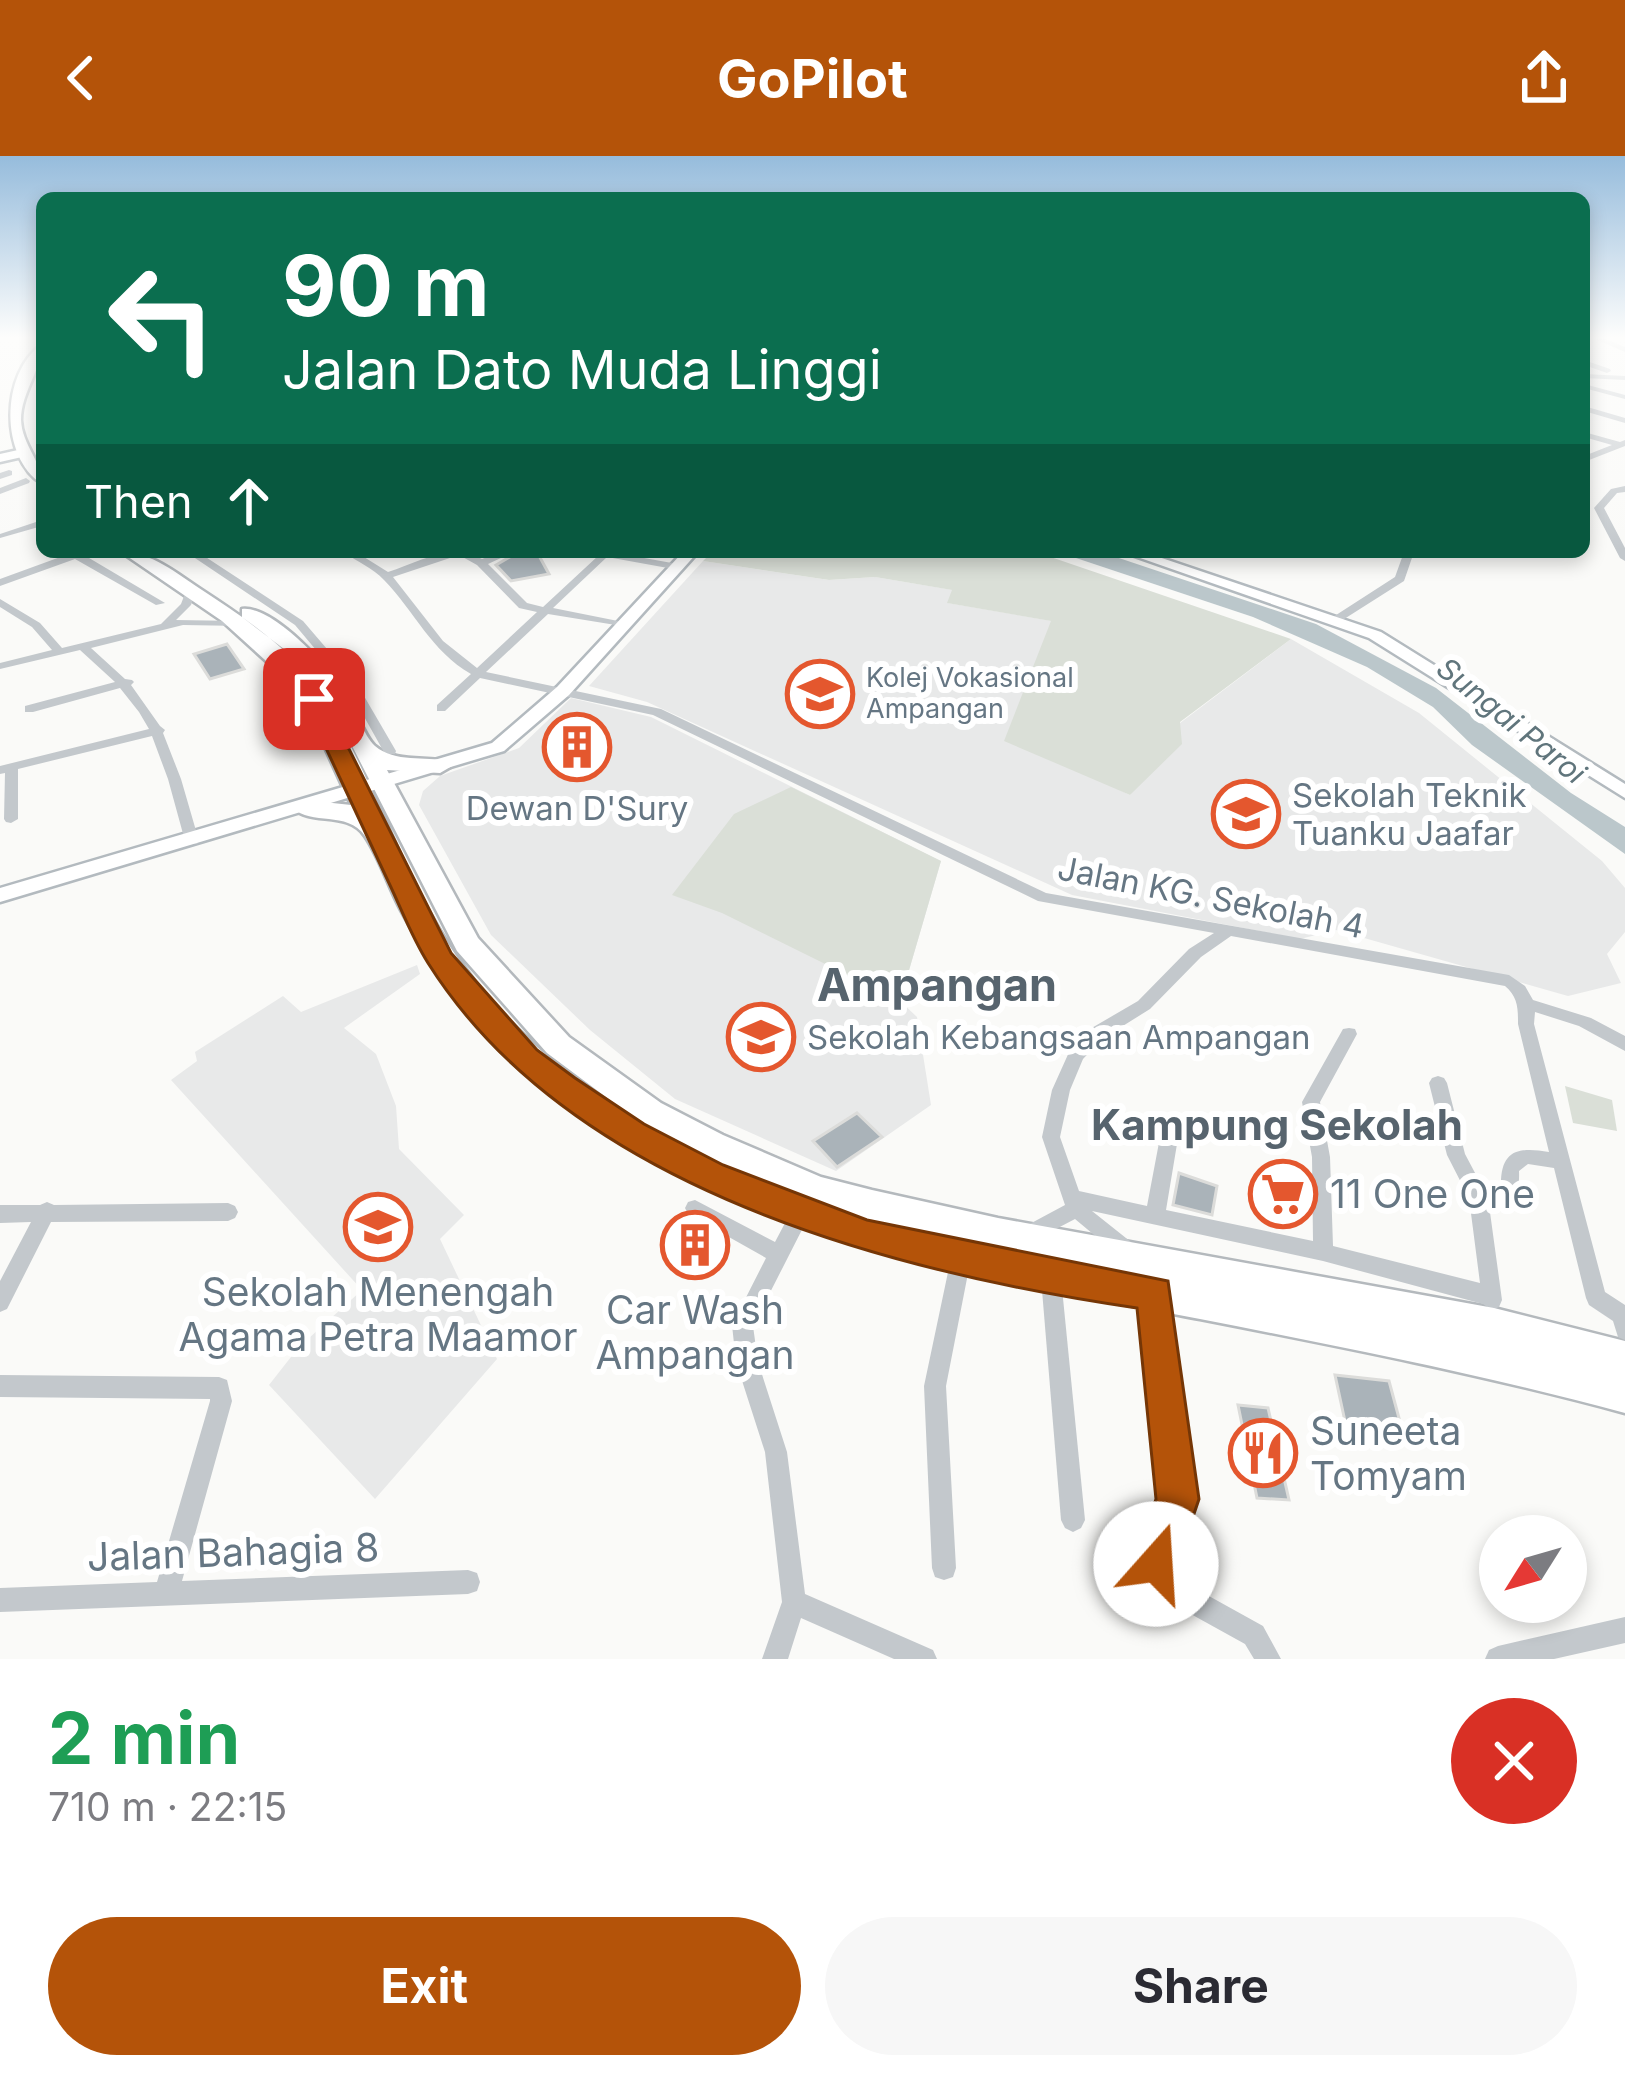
<!DOCTYPE html>
<html lang="en">
<head>
<meta charset="utf-8">
<style>
	:root { --surface:#fff; --page:#f7f7f7; --text:#2b2b33; --muted:#7c7c81; --accent:#b45309 }
	body { margin:0; font-family:Inter,sans-serif; background:var(--page); color:var(--text); height:100vh; display:flex; flex-direction:column; font-size:45px; white-space:nowrap }
	* { box-sizing:border-box; margin:0 }
	p { font-size:39px; color:var(--muted) }
	.icon { flex:none; width:66px; height:66px; fill:none; stroke:currentColor; stroke-width:2; stroke-linecap:round; stroke-linejoin:round }
	.map { position:relative; height:1503px; overflow:hidden }
	.sheet { display:flex; flex-direction:column; background:var(--surface); flex:1 }
	.sheet>* { flex:none }
	.top-card { position:absolute; left:36px; top:36px; width:1554px; height:366px; border-radius:18px; box-shadow:0 6px 18px #0003; background:#0b6e4f; color:#fff; overflow:hidden }
	.needle { width:78px; rotate:233deg }
	.tools { position:absolute; left:1479px; top:1359px; display:grid; gap:24px }
	.tools a { display:grid; place-items:center; width:108px; height:108px; border-radius:50%; background:var(--surface); box-shadow:0 6px 18px #0003; font-size:60px }
	.pin { position:absolute; display:grid; place-items:center; width:102px; height:102px; color:#fff; margin:-51px; border-radius:24px; box-shadow:0 6px 18px #0006 }
	.me { position:absolute; width:132px; margin:-66px; rotate:19deg; stroke-linejoin:round; filter:drop-shadow(0 0 9px #0008) }
	.turn { display:flex; align-items:center; gap:42px; height:252px; padding:0 48px; font-size:54px }
	.turn .icon { width:156px; height:156px; stroke-width:2.5 }
	.turn b { display:block; font-size:84px; line-height:102px }
	.then { display:flex; align-items:center; height:114px; padding:0 48px; background:#0003; gap:24px; font-size:45px }
	.round { display:grid; place-items:center; flex:none; width:126px; height:126px; border-radius:63px; background:var(--page) }
	.head { display:flex; align-items:center; justify-content:space-between; height:204px; padding:0 48px }
	h1 { font-size:72px; font-weight:700; line-height:90px; color:#1e9e55 }
	.primary-button { display:flex; gap:24px; margin-top:auto; padding:24px 48px }
	.primary-button a { flex:1; height:138px; border-radius:72px; background:var(--accent); color:#fff; font-size:48px; font-weight:700; line-height:138px; text-align:center }
	.primary-button a+a { background:var(--page); color:var(--text) }
	header { display:flex; justify-content:space-between; align-items:center; height:156px; padding:0 48px; background:var(--accent); color:#fff; font-size:54px; font-weight:700 }
	.map>svg:first-child { display:block }
</style>
</head>
<body>
<header><svg class="icon" aria-label="back" viewBox="0 0 24 24"><path d="M15 5l-7 7 7 7"/></svg>GoPilot<svg class="icon" aria-label="share" viewBox="0 0 24 24"><path d="M12 15V3M7 8l5-5 5 5M5 13v7h14v-7"/></svg></header>
<div class="map">
<svg width="1625" height="1503" viewBox="0 0 1625 1503">
	<rect width="100%" height="100%" fill="#fafaf8"/>
	<!-- built -->
	<g fill="#e8e9e9">
		<polygon points="703,405 829,424 875,421 953,434 948,447 1052,465 1072,611 1130,639 1180,567 1291,483 1419,557 1602,705 1625,732 1625,776 1607,798 1621,827 1568,840 1336,774 1300,783 1072,739 647,546 589,530"/>
		<polygon points="571,542 651,561 941,705 900,845 917,861 931,949 836,1015 675,943 590,874 491,779 419,649 423,635 440,620 519,592"/>
		<polygon points="417,809 420,818 344,872 376,898 396,950 399,993 464,1059 440,1083 497,1203 375,1343 269,1229 298,1192 362,1134 171,924 197,905 195,896 283,840 301,856"/>
	</g>
	<!-- green -->
	<g fill="#dadfd7">
		<polygon points="712,396 1036,396 1291,483 1180,566 1182,588 1130,639 1004,585 1051,465 947,447 952,434 875,421 829,424 703,405"/>
		<polygon points="791,631 941,705 900,845 722,757 672,739 734,658"/>
		<polygon points="1565,930 1612,944 1617,975 1573,967"/>
	</g>
	<!-- water -->
	<polygon fill="#bbc7cb" points="1058,396 1101,396 1316,468 1436,532 1571,637 1625,671 1625,698 1472,589 1433,551 1367,511 1253,461"/>
	<!-- building -->
	<g fill="#aab3b9" stroke="#dcdcda" stroke-width="3">
		<polygon points="518,396 537,396 549,418 511,425 496,409"/>
		<polygon points="227,488 244,513 210,523 194,498"/>
		<polygon points="588,570 610,599 566,613 544,584"/>
		<polygon points="857,957 882,981 837,1011 813,985"/>
		<polygon points="1179,1017 1217,1030 1212,1059 1173,1049"/>
		<polygon points="686,1072 717,1086 704,1107 673,1092"/>
		<polygon points="1335,1219 1389,1225 1403,1277 1346,1270"/>
		<polygon points="1238,1249 1268,1252 1289,1344 1257,1342"/>
	</g>
	<g fill="none" stroke-linecap="round" stroke-linejoin="round">
		<!-- secondary casing -->
		<g stroke="#b3babf" stroke-width="5">
			<g id="secondary">
				<polygon points="18,294 24,298 22,301 0,306 0,298"/>
				<polygon points="683,396 698,396 569,539 504,595 0,746 0,732 492,587 557,531"/>
				<polygon points="1123,396 1144,396 1381,476 1625,628 1625,642 1369,482"/>
			</g>
		</g>
		<!-- highway casing -->
		<g stroke="#b4b9bd" stroke-width="5">
			<g id="highway">
				<path d="M42,188c0,26 -21,48 -21,76 1,25 21,41 21,64 -42,-27 -42,-110 0,-140z"/>
				<path d="M121,396c31,0 55,21 81,38 43,28 95,63 123,109 47,77 72,165 122,243 44,69 101,122 171,164l-71,-53 -90,-102 -131,-256 -21,-30 -63,-48v-8c31,-4 90,61 106,87 9,15 15,39 27,50 20,17 50,10 73,15l4,5 -12,7 -53,-3 91,168 91,99 92,66 62,32 98,42 51,13 126,28 496,90 131,33v72c-140,-38 -282,-66 -425,-94 -236,-45 -473,-86 -667,-239 -57,-45 -98,-106 -132,-170 -13,-24 -21,-52 -36,-74 -18,-26 -54,-10 -72,-28l12,-8 46,5 -47,-104 -17,-21 -65,-59z"/>
			</g>
		</g>
		<!-- street -->
		<g fill="#c3c8cc" fill-rule="evenodd">
			<polygon points="1595,183 1605,183 1625,191 1625,196"/>
			<polygon points="1584,204 1610,213 1611,215 1607,217 1584,209"/>
			<polygon points="1584,218 1625,220 1625,224 1584,222"/>
			<polygon points="1584,228 1625,239 1625,243 1584,232"/>
			<polygon points="1584,250 1625,262 1625,267 1584,255"/>
			<polygon points="1584,276 1620,286 1625,284 1625,290 1584,306 1584,300 1612,289 1584,281"/>
			<polygon points="9,314 12,315 12,319 0,323 0,317"/>
			<polygon points="26,322 30,325 29,327 0,338 0,332"/>
			<polygon points="1625,330 1625,336 1617,337 1604,352 1625,392 1625,405 1620,402 1594,352 1611,333"/>
			<polygon points="42,364 42,370 0,382 0,378"/>
			<polygon points="74,396 85,396 84,399 165,447 156,449 75,403 0,430 0,423"/>
			<polygon points="186,396 198,396 303,465 357,528 396,595 395,598 385,598 348,532 295,469"/>
			<path d="M344,396h12l32,20c30,-10 64,-30 94,-13l18,-7h14l-26,12 39,39 16,4 55,-51 -9,-4h22l72,13v4l-4,1 -72,-13 -54,51 75,15v4l-80,-13 -62,58 175,37 385,184 463,82 16,11 8,14 58,18 34,18v15l-46,-25 -44,-14 -1,12 71,268 20,13v35l-7,-3 -5,-16 -24,-16 -3,-7 -32,-130 -26,-4 -9,7c1,24 -6,33 -30,34l13,95 -3,7 -7,3 -9,-6 -160,-43 -231,-50 39,31 3,6 -3,6 -7,3 -7,-3 -42,-35 -44,23 -7,-3 -3,-6 3,-6 41,-22 -23,-68 10,-47 18,-40 20,-21 48,-28 51,-52 25,-16 -176,-32 -385,-186 -173,-37 -35,33h-8v-6l34,-31c-40,-23 -56,-62 -87,-94 -11,-12 -27,-18 -40,-28zM459,399l18,10 42,43 18,4 -60,56 -34,-27 -50,-64zM1231,780l274,50c13,11 13,22 13,38l31,128c-29,-5 -48,-3 -48,32l-6,4h-12l-18,-34 -18,-71 -3,-5 -6,-2 -6,2 -3,5 18,72 22,43 11,85 -147,-37 -3,-89 -10,-55 37,-68 -2,-5 -6,-1 -6,1 -41,73 10,55 1,84 -147,-31 13,-78 -3,-5 -6,-3 -6,3 -3,5 -14,74 -68,-15 -19,-54 10,-47 13,-31 19,-20 48,-30 51,-52z"/>
			<polygon points="1404,396 1414,396 1404,425 1341,465 1333,465 1333,461 1395,421"/>
			<polygon points="191,432 196,435 191,449 176,464 238,465 242,466 242,470 183,469 91,492 125,523 132,524 134,526 131,529 160,570 165,574 163,577 181,623 199,685 197,688 187,688 185,685 168,623 152,580 18,613 18,663 11,667 6,666 4,663 5,617 0,618 0,610 149,573 139,556 120,532 33,556 25,556 25,550 115,526 80,494 0,513 0,507 52,494 32,471 0,451 0,443 40,467 62,492 161,468 181,448 186,435"/>
			<polygon points="695,1044 775,1086 794,1050 801,1047 808,1050 811,1056 753,1170 758,1206 787,1296 805,1438 933,1494 937,1503 894,1503 801,1462 788,1503 762,1503 782,1446 765,1296 736,1206 732,1169 766,1102 688,1058 685,1052 688,1046"/>
			<polygon points="47,1046 54,1049 228,1047 235,1050 238,1056 235,1062 228,1065 51,1066 7,1153 0,1156 0,1125 31,1066 0,1067 0,1049 40,1049"/>
			<polygon points="961,1093 968,1096 971,1102 946,1230 956,1412 953,1421 944,1424 935,1421 932,1412 924,1230 951,1102 954,1096"/>
			<polygon points="1051,1113 1058,1115 1061,1122 1085,1364 1081,1372 1073,1376 1065,1372 1061,1364 1041,1122 1044,1115"/>
			<polygon points="1155,1127 1162,1130 1165,1137 1190,1343 1168,1408 1171,1419 1263,1470 1281,1503 1254,1503 1245,1488 1151,1436 1144,1408 1166,1343 1145,1137 1148,1130"/>
			<polygon points="0,1219 219,1221 227,1224 232,1245 182,1425 468,1414 477,1417 480,1426 477,1435 468,1438 0,1456 0,1432 157,1426 210,1245 210,1243 0,1241"/>
			<polygon points="1625,1461 1625,1487 1554,1503 1485,1503 1489,1494 1498,1490"/>
		</g>
		<!-- secondary -->
		<use href="#secondary" fill="#fff" fill-rule="evenodd"/>
		<!-- highway -->
		<use href="#highway" fill="#fff" fill-rule="evenodd"/>
	</g>
	<!-- sky -->
	<linearGradient id="sky" x2="0" y2="1"><stop stop-color="#96bcdc"/><stop offset="0.46" stop-color="#fdfdfc"/><stop offset="1" stop-color="#fdfdfc" stop-opacity="0"/></linearGradient>
	<rect width="1625" height="394" fill="url(#sky)"/>
	<!-- route -->
	<path fill="#b45309" stroke="#753606" stroke-width="3" d="M314,536l10,7 127,254 86,97 38,28 69,46 79,41 144,55 301,61 31,218 -27,80 -16,7 -16,-7 -6,-15 22,-65 -19,-191c-246,-36 -567,-120 -709,-345 -16,-25 -27,-55 -40,-82 -28,-61 -57,-121 -85,-182z"/>
	<!-- icons -->
	<defs>
		<g id="school-ring" transform="scale(3.45)"><circle r="9.5" fill="#fff" stroke="#e4572e" stroke-width="1.5"/><path d="M0-5L7-2L0 1L-7-2ZM-4 1L0 2.5L4 1V4Q0 6-4 4Z" fill="#e4572e"/></g>
		<g id="building-ring" transform="scale(3.45)"><circle r="9.5" fill="#fff" stroke="#e4572e" stroke-width="1.5"/><path d="M-4-6H4V6H1V3H-1V6H-4ZM-2.5-4.3h1.7v1.8h-1.7ZM.8-4.3h1.7v1.8H.8ZM-2.5-1h1.7V.8h-1.7ZM.8-1h1.7V.8H.8Z" fill="#e4572e"/></g>
		<g id="supermarket-ring" transform="scale(3.45)"><circle r="9.5" fill="#fff" stroke="#e4572e" stroke-width="1.5"/><path d="M-6-5.5h2.5l.6 2H6L4.5 2H-2.5L-4.4-4H-6ZM-1.5 3.2a1.3 1.3 0 1 0 .1 0ZM3 3.2a1.3 1.3 0 1 0 .1 0Z" fill="#e4572e"/></g>
		<g id="restaurant-ring" transform="scale(3.45)"><circle r="9.5" fill="#fff" stroke="#e4572e" stroke-width="1.5"/><path d="M-5-6h1v4h1v-4h1v4h1v-4h1v5L-1.5 .5V6h-2V.5L-5-1ZM5-6V6H3V1.5H1.5Q1.5-4 5-6Z" fill="#e4572e"/></g>
	</defs>
	<g fill-rule="evenodd">
		<use href="#school-ring" x="820" y="538"/>
		<use href="#building-ring" x="577" y="591"/>
		<use href="#school-ring" x="1246" y="658"/>
		<use href="#school-ring" x="761" y="881"/>
		<use href="#supermarket-ring" x="1283" y="1038"/>
		<use href="#school-ring" x="378" y="1071"/>
		<use href="#building-ring" x="695" y="1089"/>
		<use href="#restaurant-ring" x="1263" y="1297"/>
	</g>
	<g text-anchor="middle" stroke-width="12" stroke-linejoin="round" paint-order="stroke">
		<!-- far-poi labels -->
		<g font-size="27" fill="#657683" stroke="#fff" text-anchor="start">
			<text x="866" y="531">Kolej Vokasional<tspan x="866" dy="31">Ampangan</tspan></text>
		</g>
		<!-- far-water labels -->
		<g font-size="30" font-style="italic" fill="#60757c" stroke="#fff">
			<text transform="translate(1511 565) rotate(39)" y="10">Sungai Paroi</text>
		</g>
		<!-- poi labels -->
		<g font-size="33" fill="#657683" stroke="#fff" text-anchor="start">
			<text x="1292" y="651">Sekolah Teknik<tspan x="1292" dy="38">Tuanku Jaafar</tspan></text>
			<text x="577" y="664" text-anchor="middle">Dewan D'Sury</text>
			<text x="807" y="893">Sekolah Kebangsaan Ampangan</text>
		</g>
		<!-- street labels -->
		<g font-size="33" fill="#657683" stroke="#fff">
			<text transform="translate(1211 741) rotate(11)" y="12">Jalan KG. Sekolah 4</text>
		</g>
		<!-- near-poi labels -->
		<g font-size="39" fill="#657683" stroke="#fff" text-anchor="start">
			<text x="1330" y="1052">11 One One</text>
			<text x="378" y="1150" text-anchor="middle">Sekolah Menengah<tspan x="378" dy="45">Agama Petra Maamor</tspan></text>
			<text x="695" y="1168" text-anchor="middle">Car Wash<tspan x="695" dy="45">Ampangan</tspan></text>
			<text x="1310" y="1289">Suneeta<tspan x="1310" dy="45">Tomyam</tspan></text>
		</g>
		<!-- near-street labels -->
		<g font-size="39" fill="#657683" stroke="#fff">
			<text transform="translate(233 1396) rotate(-2)" y="14">Jalan Bahagia 8</text>
		</g>
		<!-- near-neighbourhood labels -->
		<g font-size="42" font-weight="bold" fill="#57646e" stroke="#fff">
			<text x="1277" y="984">Kampung Sekolah</text>
		</g>
		<!-- district labels -->
		<g font-size="45" font-weight="bold" fill="#57646e" stroke="#fff">
			<text x="937" y="845">Ampangan</text>
		</g>
	</g>
</svg>
<div class="tools">
<a><svg class="needle" viewBox="-14 -14 28 28"><path d="M0-13l5 13h-10z" fill="#e53935"/><path d="M0 13l5-13h-10z" fill="#7c7c81"/></svg></a>
</div>
<div class="pin" style="left:314px;top:543px;background:#d93025"><svg class="icon" aria-label="arrive" viewBox="0 0 24 24"><path d="M6 21V4h12l-3 4 3 4H6"/></svg></div>
<svg class="me" style="left:1156px;top:1408px" viewBox="-20 -20 40 40"><circle r="19" fill="#fff"/><path d="M0-13L10 11 0 6-10 11z" fill="#b45309"/></svg>
<div class="top-card">
<div class="turn"><svg class="icon" aria-label="left" viewBox="0 0 24 24"><path d="M17 20v-9H6M10 6l-5 5 5 5"/></svg><div><b>90 m</b>Jalan Dato Muda Linggi</div></div>
<div class="then">Then<svg class="icon" aria-label="ahead" viewBox="0 0 24 24"><path d="M12 20V5M6 11l6-6 6 6"/></svg></div>
</div>
</div>
<section class="sheet">
<div class="head"><div><h1>2 min</h1><p>710 m · 22:15</p></div><a class="round" style="background:#d93025;color:#fff"><svg class="icon" aria-label="close" viewBox="0 0 24 24"><path d="M6 6l12 12M18 6L6 18"/></svg></a></div>
<div class="primary-button"><a>Exit</a><a>Share</a></div>
</section>
</body>
</html>
